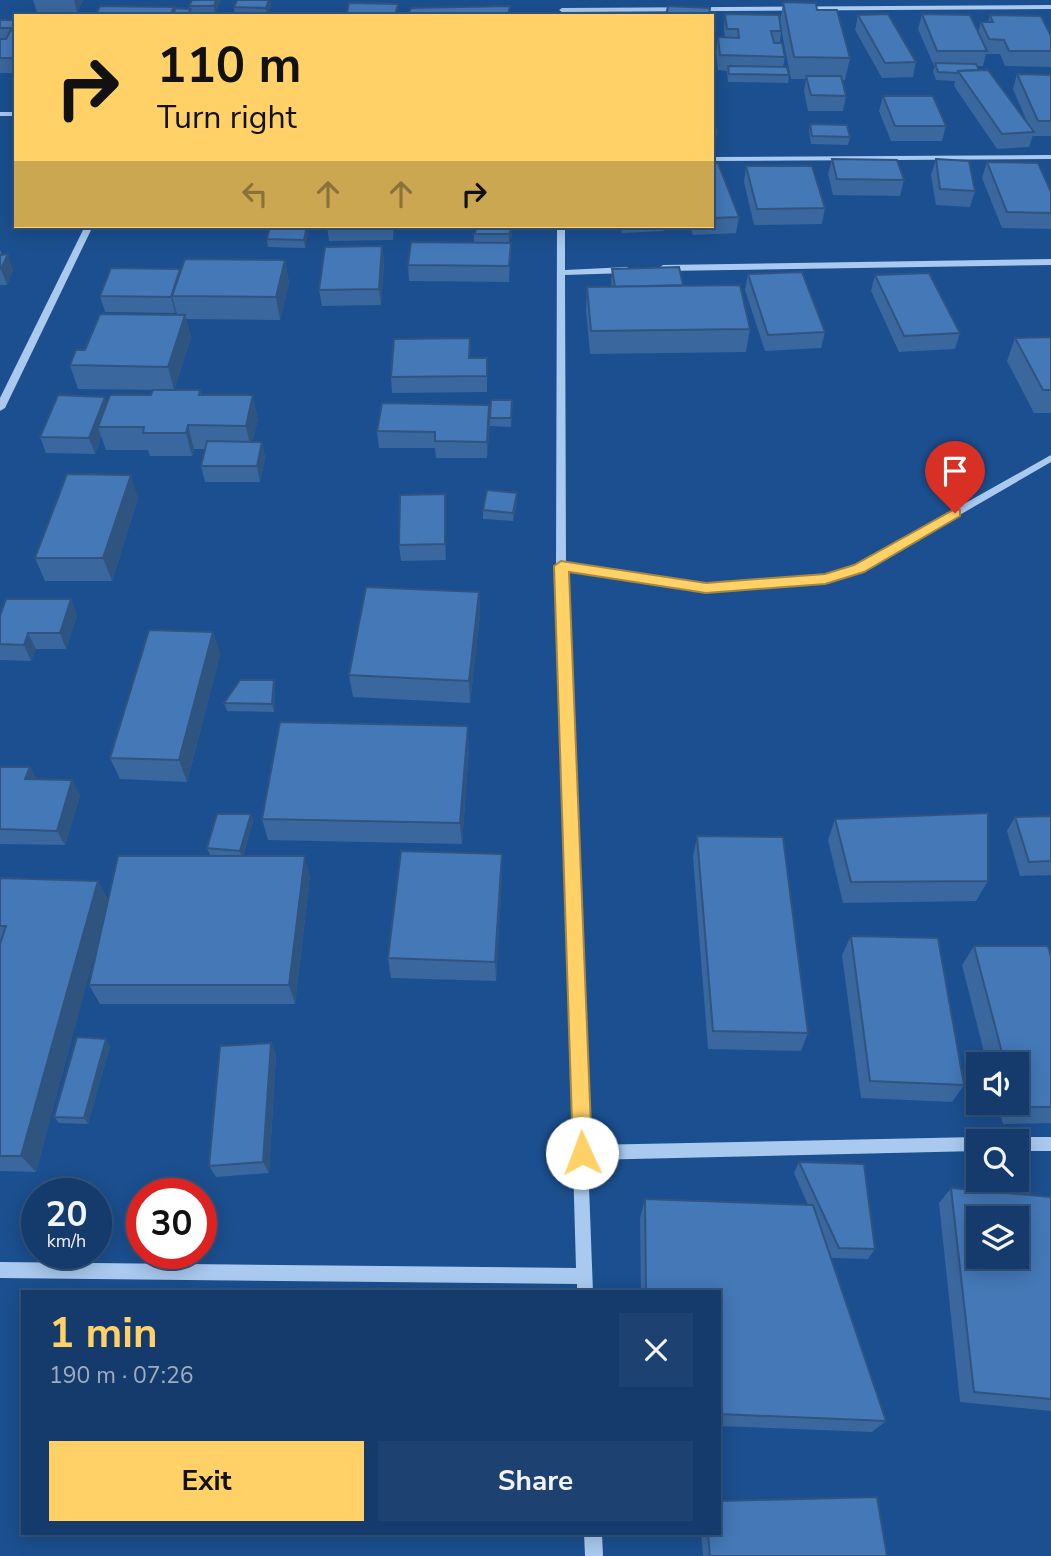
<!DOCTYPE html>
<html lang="en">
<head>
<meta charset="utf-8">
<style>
	:root { --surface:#143b6b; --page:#1d4271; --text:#f1f3f6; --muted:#9dadc1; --line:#33557e; --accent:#ffd166 }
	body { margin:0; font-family:"Nunito Sans",sans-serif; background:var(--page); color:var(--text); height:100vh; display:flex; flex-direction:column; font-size:26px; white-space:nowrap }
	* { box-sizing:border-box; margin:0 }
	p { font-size:23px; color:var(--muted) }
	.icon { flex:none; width:38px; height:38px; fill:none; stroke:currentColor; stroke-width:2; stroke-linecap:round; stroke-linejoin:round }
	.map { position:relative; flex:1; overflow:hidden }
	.drawer { position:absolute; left:21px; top:1290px; width:700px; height:245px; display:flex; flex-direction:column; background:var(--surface); border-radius:0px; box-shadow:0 4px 18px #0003,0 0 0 2px var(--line) }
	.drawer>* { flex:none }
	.banner { position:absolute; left:14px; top:14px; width:700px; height:214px; border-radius:0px; box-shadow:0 4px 18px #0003,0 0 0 2px var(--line); background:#ffd166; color:#111; overflow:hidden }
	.controls { position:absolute; left:966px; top:1052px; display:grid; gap:14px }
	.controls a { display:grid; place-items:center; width:63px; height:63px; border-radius:0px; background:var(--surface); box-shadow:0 4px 18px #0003,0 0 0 2px var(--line); font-size:35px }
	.speed { position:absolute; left:21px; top:1178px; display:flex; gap:14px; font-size:35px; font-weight:700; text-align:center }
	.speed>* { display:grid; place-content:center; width:91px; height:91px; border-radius:50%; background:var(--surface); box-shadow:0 4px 18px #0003,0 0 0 2px var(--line); line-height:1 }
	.speed small { font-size:18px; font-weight:400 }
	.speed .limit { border:10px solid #d22; background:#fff; color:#111 }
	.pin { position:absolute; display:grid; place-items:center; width:60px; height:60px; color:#fff; margin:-72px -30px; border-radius:50% 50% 50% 0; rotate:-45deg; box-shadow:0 0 7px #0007 }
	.pin .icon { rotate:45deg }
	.me { position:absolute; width:77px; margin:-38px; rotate:358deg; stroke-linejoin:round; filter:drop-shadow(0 0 5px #0008) }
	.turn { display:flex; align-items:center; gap:24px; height:147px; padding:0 28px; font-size:32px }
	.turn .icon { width:91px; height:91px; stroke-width:2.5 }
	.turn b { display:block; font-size:49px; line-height:60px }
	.lanes { display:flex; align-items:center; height:66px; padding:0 28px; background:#0003; justify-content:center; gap:35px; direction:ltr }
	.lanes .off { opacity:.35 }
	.round { display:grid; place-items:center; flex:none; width:74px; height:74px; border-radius:0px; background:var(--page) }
	.overview { display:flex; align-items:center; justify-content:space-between; height:119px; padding:0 28px }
	h1 { font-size:42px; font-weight:700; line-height:52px; color:var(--accent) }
	.cta { display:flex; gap:14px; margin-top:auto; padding:14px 28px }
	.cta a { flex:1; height:80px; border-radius:0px; background:var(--accent); color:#111; font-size:28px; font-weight:700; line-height:80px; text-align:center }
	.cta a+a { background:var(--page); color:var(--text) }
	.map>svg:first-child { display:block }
</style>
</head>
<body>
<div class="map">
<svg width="1051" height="1556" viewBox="0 0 1051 1556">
	<rect width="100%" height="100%" fill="#1b4f8f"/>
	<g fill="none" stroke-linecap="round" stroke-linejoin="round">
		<!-- minor -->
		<g fill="#a9c9ee" fill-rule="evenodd">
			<polygon points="1051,5 1051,9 562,12 559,10 562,8"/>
			<rect x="0" y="112" width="16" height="4"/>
			<polygon points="1051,155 1051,159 712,161 712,157"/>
			<polygon points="85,226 93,226 5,408 0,411 0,398"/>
			<polygon points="557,226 565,226 565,270 627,267 631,270 627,273 565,275 566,563 706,584 825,575 855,565 1051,455 1051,462 863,571 826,583 706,592 566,571 588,1145 978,1137 984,1141 978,1141 978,1151 588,1160 593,1292 577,1292 577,1284 0,1278 0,1262 576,1268 556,566"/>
			<polygon points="1051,259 1051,265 663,271 659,268 663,265"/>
			<polygon points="1017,1137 1051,1137 1051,1151 1017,1151 1017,1141 1011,1141"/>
			<polygon points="584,1533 602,1533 603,1556 585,1556"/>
		</g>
	</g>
	<!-- wall -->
	<g fill="#3a679d">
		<polygon points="33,0 83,0 77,12 37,12"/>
		<polygon points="192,0 221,0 215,13 192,13 192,16 95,16 174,8 190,9 189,6"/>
		<polygon points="237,0 270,0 271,5 267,15 235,15 234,7"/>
		<polygon points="783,2 817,10 850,58 845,80 842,80 846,96 843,111 808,111 804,91 806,79 791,79 780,23"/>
		<polygon points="725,14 781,31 780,43 785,57 783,67 789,75 788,83 728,82 727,71 718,70 716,52 718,37 725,38 724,29"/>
		<polygon points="922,14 978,33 981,22 988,22 990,15 1051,36 1051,67 1005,66 1000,54 986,54 983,66 977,66 979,70 1028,124 1013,89 1017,74 1051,75 1051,136 1033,136 1033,135 1029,147 997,149 954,86 955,81 936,80 933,71 935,66 934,66 918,29"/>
		<polygon points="858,15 916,62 913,77 882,78 855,30"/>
		<rect x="0" y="20" width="16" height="53"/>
		<polygon points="883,96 946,126 942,141 891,141 879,111"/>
		<polygon points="712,119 717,131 715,147 712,147"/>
		<polygon points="810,124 850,137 848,145 811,144 809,132"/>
		<polygon points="832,159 904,180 900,196 833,195 828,174"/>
		<polygon points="936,159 975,191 970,207 936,205 931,175"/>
		<polygon points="987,162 1051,192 1051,229 1002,228 982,178"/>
		<polygon points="712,163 739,217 736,233 693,235 690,226 712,226"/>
		<polygon points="746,166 825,208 822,224 754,225 744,182"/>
		<polygon points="270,226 309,226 305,248 268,247 267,239"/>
		<polygon points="327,226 394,226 393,240 329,241"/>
		<polygon points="620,226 664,226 664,231 622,233"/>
		<polygon points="512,228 512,236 509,242 474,242 474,234"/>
		<polygon points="511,243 509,282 409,281 408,265"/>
		<polygon points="382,246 384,262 381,305 322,306 319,290"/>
		<polygon points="0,249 2,255 13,270 7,285 0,285"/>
		<polygon points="285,260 289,283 280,320 186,319 191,338 174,390 78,389 70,365 85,350 177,315 176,310 175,313 105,312 100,296 181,271"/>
		<polygon points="612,269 683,285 683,286 750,329 746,352 590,354 586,310 587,287 611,287"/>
		<polygon points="748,274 825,332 821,348 765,351 745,290"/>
		<polygon points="875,275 960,333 955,349 899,352 871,291"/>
		<polygon points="1051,337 1051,413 1034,413 1007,361 1015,338"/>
		<polygon points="471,358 487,358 487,392 392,393 391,377"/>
		<polygon points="200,390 201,395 258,419 252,442 262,442 265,458 260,482 205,482 201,466 205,449 194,449 192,456 150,456 148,450 106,450 101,436 95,454 46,453 40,437 107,402 151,395"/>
		<polygon points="489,405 490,421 487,458 436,458 435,448 379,448 377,431"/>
		<polygon points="512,408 511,427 490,426 490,418"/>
		<polygon points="517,493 517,501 513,521 483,519 483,510"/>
		<polygon points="138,498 112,581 45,581 35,558"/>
		<polygon points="446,510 446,560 401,561 399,545"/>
		<polygon points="479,592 480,615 470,703 353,697 349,675"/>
		<polygon points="77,615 66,649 36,649 31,661 0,660 0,616"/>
		<polygon points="213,632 220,654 187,782 120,779 110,758"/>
		<polygon points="274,680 275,688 274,712 227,711 224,703"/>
		<polygon points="469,748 462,844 268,840 262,819"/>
		<polygon points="0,767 30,767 36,779 80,795 65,845 0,844"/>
		<polygon points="251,814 253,821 243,856 310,876 295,1004 100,1004 89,985 105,914 36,1172 0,1171 0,878 98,881 108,900 221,856 210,855 207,848"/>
		<polygon points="1051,816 1051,875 1020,876 1007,831 1015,817"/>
		<polygon points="835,819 988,881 976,901 843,903 828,840"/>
		<polygon points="697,836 808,1033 801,1051 708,1049 693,857"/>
		<polygon points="502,875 496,981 391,978 388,958"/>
		<polygon points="851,936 964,1085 952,1102 861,1098 842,955"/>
		<polygon points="974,946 1051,957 1051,1123 1003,1124 997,1102 1017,1102 1017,1064 987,1064 962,965"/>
		<polygon points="271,1043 276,1055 269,1173 216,1177 209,1166"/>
		<polygon points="110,1046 88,1124 59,1123 54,1117"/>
		<polygon points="799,1162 875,1249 868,1259 832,1258 827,1247 886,1421 872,1432 719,1426 719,1292 641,1292 640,1218 645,1199 808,1205 794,1173"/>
		<polygon points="951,1188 1051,1197 1051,1411 960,1402 939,1203"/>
		<polygon points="701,1533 719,1533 887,1556 703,1556"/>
	</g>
	<!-- shaded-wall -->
	<g fill="#305480">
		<polygon points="74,0 83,0 77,12"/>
		<polygon points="216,0 221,0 215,13 214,6"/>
		<polygon points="269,0 270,0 271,5 267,15 266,8"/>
		<polygon points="398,4 399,16 395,16"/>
		<polygon points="174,7 176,16 170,16"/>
		<polygon points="307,226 309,226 309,228 305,248 304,240"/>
		<polygon points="512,228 512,236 509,242 509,234"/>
		<polygon points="382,246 384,262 381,305 379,289"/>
		<polygon points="8,254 13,270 7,285 1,269"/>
		<polygon points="285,260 289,283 280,320 276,297"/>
		<polygon points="180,269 172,296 176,310 175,313 171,297"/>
		<polygon points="185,315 191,338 174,390 168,367"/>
		<polygon points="253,395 258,419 251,449 246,426"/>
		<polygon points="105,397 110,413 98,427 101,436 95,454 89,438"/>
		<polygon points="489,405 490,421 487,458 487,442"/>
		<polygon points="188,425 194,449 192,456 186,433"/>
		<polygon points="262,442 265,458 260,482 257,466"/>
		<polygon points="131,475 138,498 112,581 103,558"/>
		<polygon points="517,493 517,501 513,521 513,513"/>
		<polygon points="445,494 446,510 446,560 445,544"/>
		<polygon points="479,592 480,615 470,703 469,681"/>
		<polygon points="71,599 77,615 66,649 60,633"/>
		<polygon points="213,632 220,654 187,782 179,760"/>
		<polygon points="28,633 36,649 31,661 24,645"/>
		<polygon points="274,680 275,688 274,712 272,704"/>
		<polygon points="468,726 469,748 462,844 460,823"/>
		<polygon points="30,767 38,782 25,779"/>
		<polygon points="72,780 80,795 65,845 57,831"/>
		<polygon points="251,814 253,821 242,858 240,851"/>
		<polygon points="502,854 502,875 496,981 495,962"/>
		<polygon points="305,856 310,876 295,1004 289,985"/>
		<polygon points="98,881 109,901 36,1172 21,1156"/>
		<polygon points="106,1039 110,1046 88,1124 84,1118"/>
		<polygon points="271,1043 276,1055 269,1173 263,1162"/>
	</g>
	<!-- building -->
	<g fill="#4478b7" stroke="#305480" stroke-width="2" fill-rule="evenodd">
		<polygon points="192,0 216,0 214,6 189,6"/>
		<polygon points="237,0 269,0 266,8 234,7"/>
		<polygon points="783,2 816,3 817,10 837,10 850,58 794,57"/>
		<polygon points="349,3 398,4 395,16 346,16"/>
		<polygon points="100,6 174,7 170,16 95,16"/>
		<polygon points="510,6 508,16 407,16 411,8"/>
		<polygon points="668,6 710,8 709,16 666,16"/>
		<polygon points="174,8 191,9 188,14 175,13"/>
		<polygon points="725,14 779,15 781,31 771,31 774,43 782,43 785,57 720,55 718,37 739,38 738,29 727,29"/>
		<polygon points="888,14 916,62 885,63 858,15"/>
		<polygon points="922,14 970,15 987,51 937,51"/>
		<polygon points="990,15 1041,16 1051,36 1051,51 1009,51 1004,40 989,39 981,22 993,22"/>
		<polygon points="0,20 16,20 16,58 0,58 0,39 6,39 12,28 0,28"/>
		<polygon points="935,63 976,64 979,70 958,71 957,73 938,72"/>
		<polygon points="728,66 787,67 789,75 729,74"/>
		<polygon points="988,70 1034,132 1002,134 958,71"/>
		<polygon points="1017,74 1051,75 1051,121 1038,121"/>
		<polygon points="806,76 841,76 846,96 811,95"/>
		<polygon points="883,96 933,96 946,126 895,126"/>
		<polygon points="712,119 717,131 712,131"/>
		<polygon points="810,124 847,125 850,137 812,136"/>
		<polygon points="832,159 897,160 904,180 837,179"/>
		<polygon points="936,159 969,161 975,191 940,189"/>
		<polygon points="987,162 1038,163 1051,192 1051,213 1007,212"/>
		<polygon points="712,163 718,163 739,217 712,218"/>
		<polygon points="746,166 812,166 825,208 757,209"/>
		<polygon points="270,226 307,226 304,240 267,239"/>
		<polygon points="478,226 495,226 512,228 509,234 474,234"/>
		<polygon points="411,242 511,243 509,266 408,265"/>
		<polygon points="382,246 379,289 319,290 325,247"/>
		<polygon points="8,254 1,269 0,269 0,255"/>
		<polygon points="185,259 285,260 276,297 172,296"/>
		<polygon points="679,267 683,285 615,287 612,269"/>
		<polygon points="111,268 180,269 171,297 100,296"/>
		<polygon points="802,272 825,332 768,335 748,274"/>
		<polygon points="929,273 960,333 904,336 875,275"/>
		<polygon points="740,285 750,329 591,331 587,287"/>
		<polygon points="100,314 185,315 168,367 70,365 76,350 85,350"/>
		<polygon points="1051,337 1051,390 1043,390 1015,338"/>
		<polygon points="470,338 469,358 487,358 487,376 391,377 394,339"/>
		<polygon points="153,390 200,390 199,395 253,395 246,426 188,425 186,433 143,433 144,427 98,427 110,395 151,395"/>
		<polygon points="58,395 105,397 89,438 40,437"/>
		<polygon points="491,400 512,400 511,418 490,418"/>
		<polygon points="382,403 489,405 487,442 435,441 435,432 377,431"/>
		<polygon points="207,441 262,442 257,466 201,466"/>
		<polygon points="67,474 131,475 103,558 35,558"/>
		<polygon points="487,490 517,493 513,513 483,510"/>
		<polygon points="445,494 445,544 399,545 400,495"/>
		<polygon points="366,587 479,592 469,681 349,675"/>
		<polygon points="6,599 71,599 60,633 28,633 24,645 0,644 0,616"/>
		<polygon points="149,630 213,632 179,760 110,758"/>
		<polygon points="240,680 274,680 272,704 224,703"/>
		<polygon points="280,722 468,726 460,823 262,819"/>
		<polygon points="0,767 30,767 25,779 72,780 57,831 0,829"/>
		<polygon points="988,813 988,881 851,882 835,819"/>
		<polygon points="217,814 251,814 240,851 207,848"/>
		<polygon points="1051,816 1051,861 1029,862 1015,817"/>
		<polygon points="697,836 783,837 808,1033 713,1031"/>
		<polygon points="401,851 502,854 495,962 388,958"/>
		<polygon points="118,856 305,856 289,985 89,985"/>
		<polygon points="0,878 98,881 21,1156 0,1156 0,944 6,926 0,926"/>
		<polygon points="851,936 938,938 964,1085 870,1081"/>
		<polygon points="974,946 1048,946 1051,957 1051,1107 1016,1107 1015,1102 1017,1102 1017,1064 1005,1064"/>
		<polygon points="77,1037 106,1039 84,1118 54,1117"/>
		<polygon points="271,1043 263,1162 209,1166 220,1046"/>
		<polygon points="799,1162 864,1164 875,1249 839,1248"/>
		<path d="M951,1188l100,9v202l-77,-7zM978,1218h39v38h-39z"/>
		<polygon points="645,1199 813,1205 886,1421 719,1414 719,1292 646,1292"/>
		<polygon points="877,1497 887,1556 710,1556 708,1533 719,1533 719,1501"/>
	</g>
	<!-- route -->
	<polygon fill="#ffd166" stroke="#a68842" stroke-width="2" points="955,509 960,510 960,516 864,572 825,584 706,593 569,572 592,1153 589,1160 582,1163 575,1160 573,1153 554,566 561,561 706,583 825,574 854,565"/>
</svg>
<div class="controls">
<a><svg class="icon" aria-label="sound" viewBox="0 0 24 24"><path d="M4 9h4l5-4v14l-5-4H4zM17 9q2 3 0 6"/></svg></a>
<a><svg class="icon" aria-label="search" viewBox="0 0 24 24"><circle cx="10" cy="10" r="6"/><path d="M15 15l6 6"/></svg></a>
<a><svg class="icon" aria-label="layers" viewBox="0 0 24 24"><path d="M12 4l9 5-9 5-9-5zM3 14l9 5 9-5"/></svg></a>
</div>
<div class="speed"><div>20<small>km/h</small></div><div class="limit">30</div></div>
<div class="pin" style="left:955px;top:513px;background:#d93025"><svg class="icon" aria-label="arrive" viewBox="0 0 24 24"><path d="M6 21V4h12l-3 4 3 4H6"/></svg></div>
<svg class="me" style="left:582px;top:1153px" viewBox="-20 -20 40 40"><circle r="19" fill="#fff"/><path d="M0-13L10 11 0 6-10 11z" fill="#ffd166"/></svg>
<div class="banner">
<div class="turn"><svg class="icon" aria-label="right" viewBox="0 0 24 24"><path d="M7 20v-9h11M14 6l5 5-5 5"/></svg><div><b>110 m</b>Turn right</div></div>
<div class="lanes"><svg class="icon off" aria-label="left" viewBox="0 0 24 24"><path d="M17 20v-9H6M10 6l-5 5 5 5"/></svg><svg class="icon off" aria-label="ahead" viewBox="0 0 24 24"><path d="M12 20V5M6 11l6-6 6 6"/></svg><svg class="icon off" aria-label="ahead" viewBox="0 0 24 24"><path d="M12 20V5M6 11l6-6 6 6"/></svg><svg class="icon" aria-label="right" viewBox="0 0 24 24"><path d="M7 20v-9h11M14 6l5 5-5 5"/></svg></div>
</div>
<section class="drawer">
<div class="overview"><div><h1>1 min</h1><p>190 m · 07:26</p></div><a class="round"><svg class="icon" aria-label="close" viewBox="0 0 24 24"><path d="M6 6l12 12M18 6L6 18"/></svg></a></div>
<div class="cta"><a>Exit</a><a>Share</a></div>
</section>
</div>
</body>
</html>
